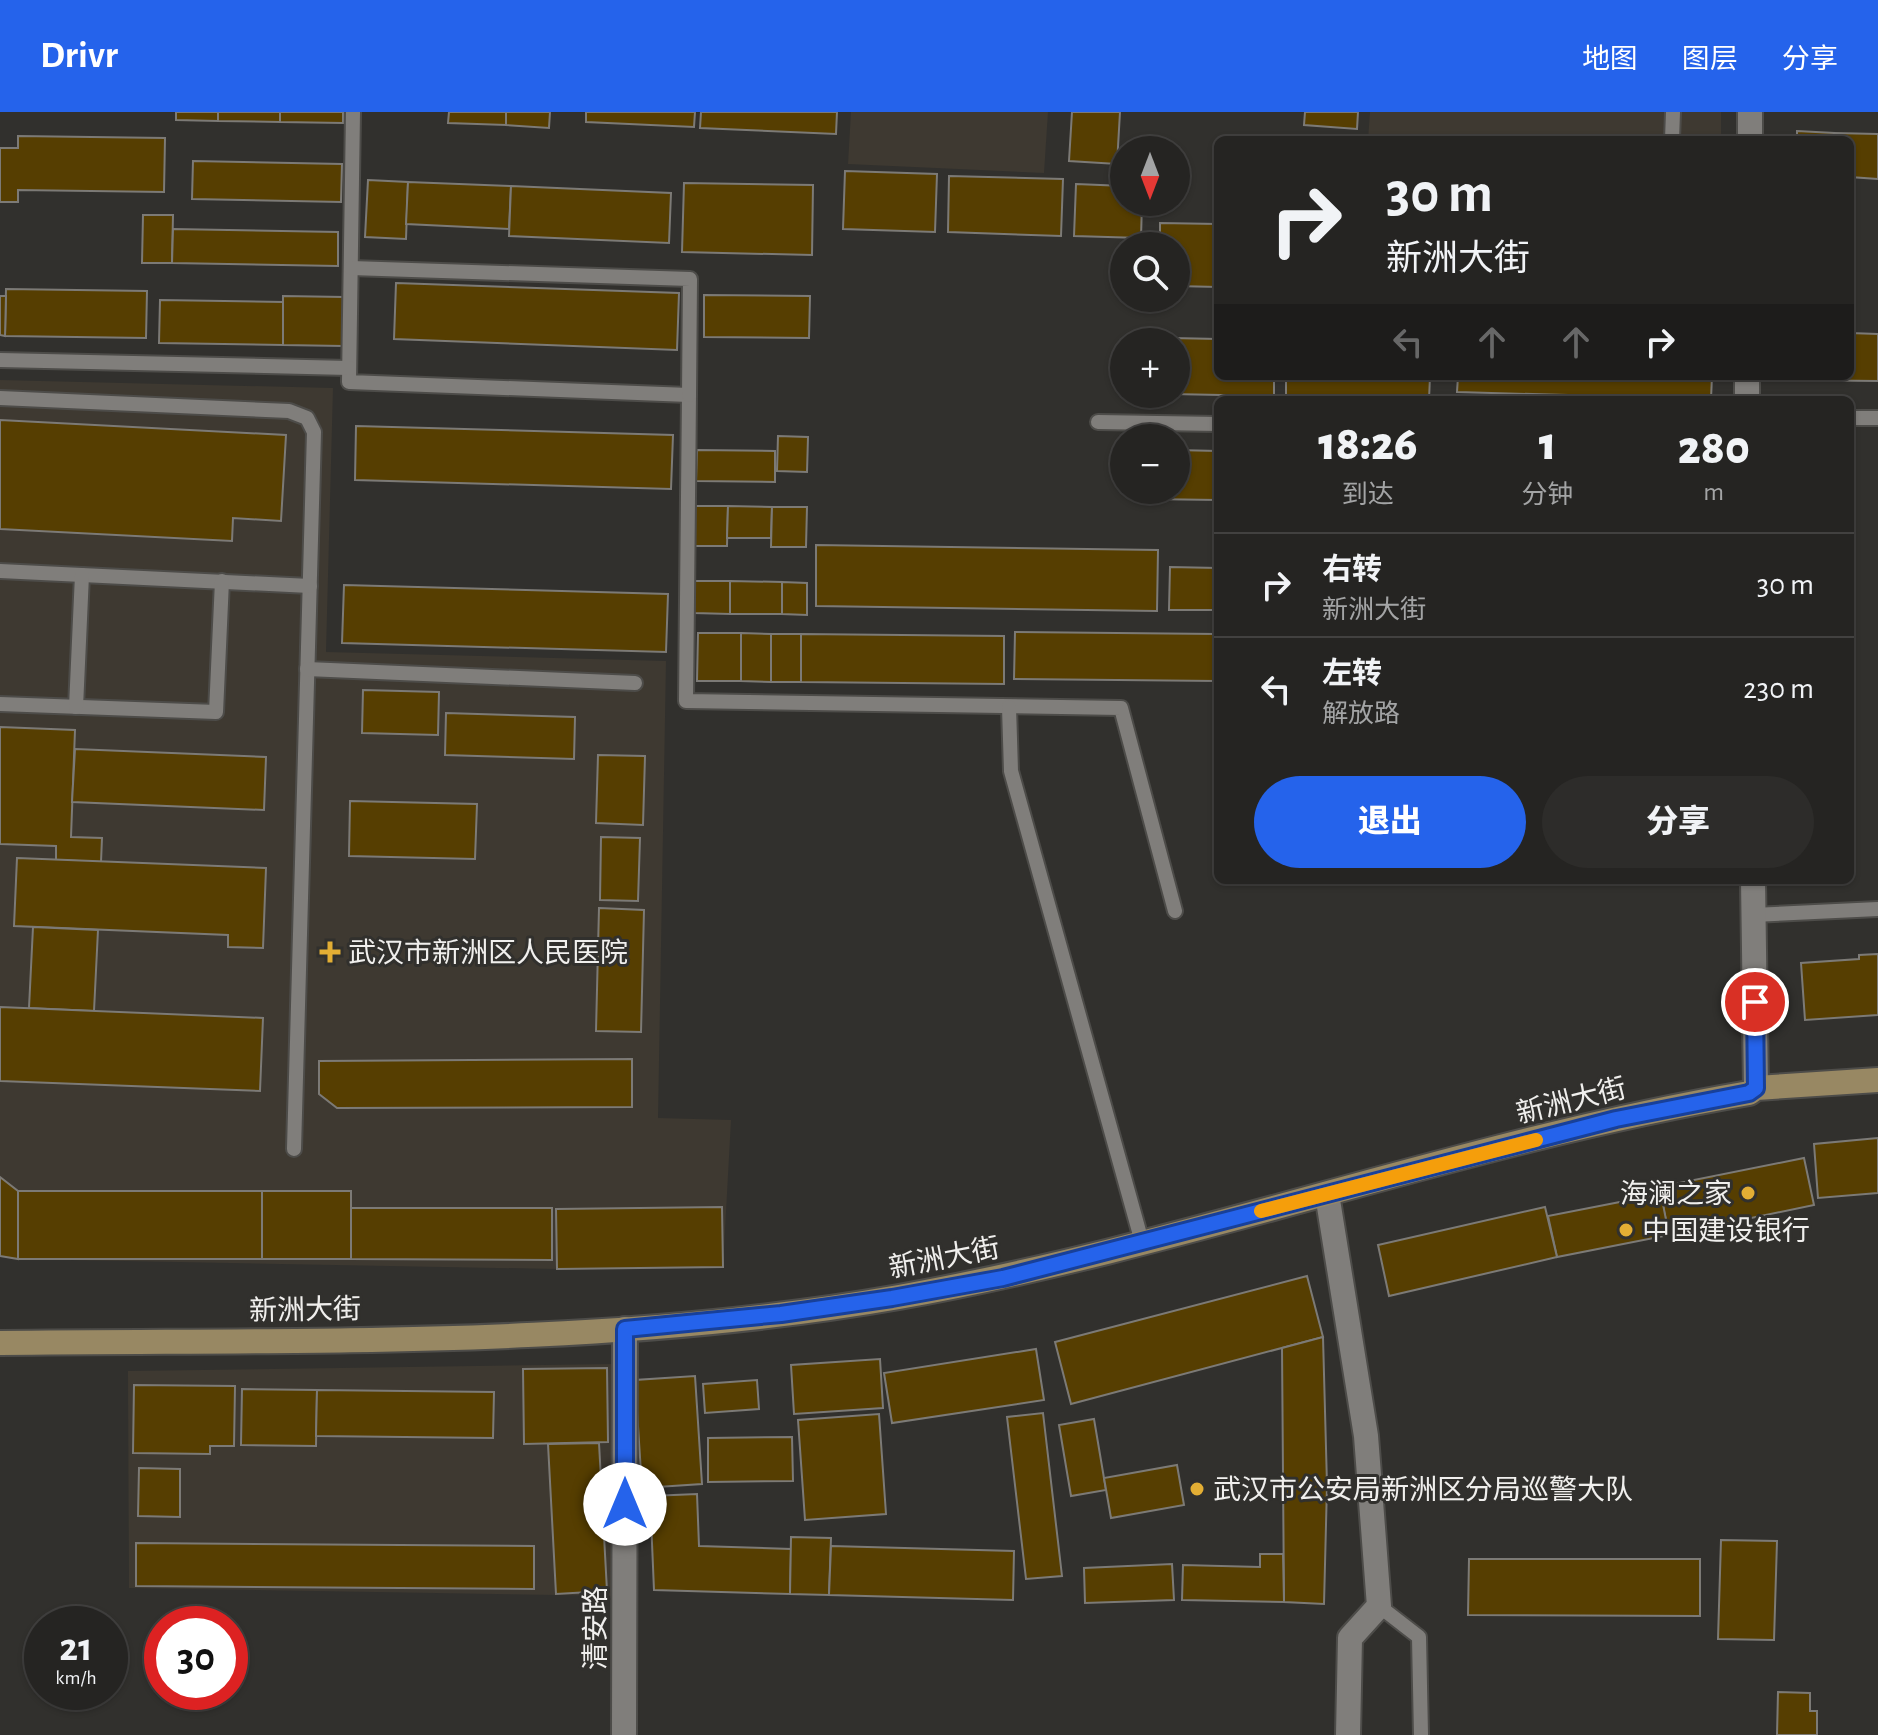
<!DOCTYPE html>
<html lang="zh">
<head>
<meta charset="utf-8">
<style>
	:root { --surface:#252422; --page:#2d2c2a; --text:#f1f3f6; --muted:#a3a4a5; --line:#424140; --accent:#2563eb }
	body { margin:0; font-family:"Alegreya Sans","Noto Sans SC",sans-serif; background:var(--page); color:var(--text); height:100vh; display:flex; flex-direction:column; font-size:30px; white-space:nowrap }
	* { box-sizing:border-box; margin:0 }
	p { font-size:26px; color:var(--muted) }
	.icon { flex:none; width:44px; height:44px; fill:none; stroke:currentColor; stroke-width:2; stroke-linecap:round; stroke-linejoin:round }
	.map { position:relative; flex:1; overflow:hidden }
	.panel { position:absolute; left:1214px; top:284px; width:640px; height:488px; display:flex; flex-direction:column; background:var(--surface); border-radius:12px; box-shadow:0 2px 6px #0004,0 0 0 2px var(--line) }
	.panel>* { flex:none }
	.guide { position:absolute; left:1214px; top:24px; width:640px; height:244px; border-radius:12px; box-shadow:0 2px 6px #0004,0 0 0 2px var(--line); background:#252422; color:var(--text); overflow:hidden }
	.needle { width:52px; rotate:180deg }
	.fabs { position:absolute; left:1110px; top:24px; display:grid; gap:16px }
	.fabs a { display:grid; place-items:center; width:80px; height:80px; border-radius:50%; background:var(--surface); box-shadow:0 2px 6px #0004,0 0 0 2px var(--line); font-size:40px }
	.speed { position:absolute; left:24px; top:1494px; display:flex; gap:16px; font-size:40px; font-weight:700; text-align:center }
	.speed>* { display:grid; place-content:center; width:104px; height:104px; border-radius:50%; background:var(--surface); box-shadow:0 2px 6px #0004,0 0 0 2px var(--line); line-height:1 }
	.speed small { font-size:20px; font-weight:400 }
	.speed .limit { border:12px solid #d22; background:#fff; color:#111 }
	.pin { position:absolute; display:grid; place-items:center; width:68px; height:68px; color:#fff; margin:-34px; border:4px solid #fff; border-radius:50%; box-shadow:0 2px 8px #0007 }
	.me { position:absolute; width:88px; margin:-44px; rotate:0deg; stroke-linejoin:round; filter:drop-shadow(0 0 6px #0008) }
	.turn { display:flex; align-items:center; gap:28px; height:168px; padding:0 40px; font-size:36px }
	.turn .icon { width:104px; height:104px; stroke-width:2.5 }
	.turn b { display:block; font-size:56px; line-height:68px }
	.lanes { display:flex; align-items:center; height:76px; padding:0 40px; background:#0003; justify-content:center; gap:40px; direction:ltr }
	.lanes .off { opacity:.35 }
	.eta { display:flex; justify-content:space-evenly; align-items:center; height:136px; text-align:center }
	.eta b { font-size:48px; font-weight:800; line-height:56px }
	.action { display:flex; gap:16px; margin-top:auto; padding:16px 40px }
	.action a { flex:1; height:92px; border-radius:48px; background:var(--accent); color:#fff; font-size:32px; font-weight:800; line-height:92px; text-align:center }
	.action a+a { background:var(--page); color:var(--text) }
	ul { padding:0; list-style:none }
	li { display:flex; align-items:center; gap:24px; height:104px; padding:0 40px; border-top:2px solid var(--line) }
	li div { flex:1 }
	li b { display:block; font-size:30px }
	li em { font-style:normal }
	header { display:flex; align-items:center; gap:48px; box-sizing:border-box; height:112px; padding:0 40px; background:var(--accent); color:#fff }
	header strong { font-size:38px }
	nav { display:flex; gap:44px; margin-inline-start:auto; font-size:28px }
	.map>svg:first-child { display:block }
</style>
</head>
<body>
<header>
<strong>Drivr</strong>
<nav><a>地图</a><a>图层</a><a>分享</a></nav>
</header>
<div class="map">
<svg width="1878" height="1623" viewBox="0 0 1878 1623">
	<rect width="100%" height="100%" fill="#31302d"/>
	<!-- built -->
	<g fill="#3e3931">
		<polygon points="851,0 1048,0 1044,61 848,52"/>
		<polygon points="1370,0 1721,0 1721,28 1368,28"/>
		<polygon points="0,268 333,276 326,540 666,549 658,1006 731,1008 723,1155 557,1157 18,1147 0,1139"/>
		<polygon points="615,1252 621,1484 129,1476 128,1259"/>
	</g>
	<!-- building -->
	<g fill="#563e01" stroke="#7c7a76" stroke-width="2">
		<polygon points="176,0 218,0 218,9 176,8"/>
		<polygon points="218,0 280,0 280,10 218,9"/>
		<polygon points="280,0 343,0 343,11 280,10"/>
		<polygon points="449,0 506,0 506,13 448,11"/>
		<polygon points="506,0 550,0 549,16 506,13"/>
		<polygon points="586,0 695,0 694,15 586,10"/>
		<polygon points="701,0 837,0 836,22 700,16"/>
		<polygon points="1072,0 1120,0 1117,52 1069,49"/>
		<polygon points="1305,0 1358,0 1357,17 1304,13"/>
		<polygon points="1797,19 1834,21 1833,28 1797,28"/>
		<polygon points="1834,21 1878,22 1878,67 1850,65 1850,28 1833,28"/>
		<polygon points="18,24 165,26 164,80 18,78 18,90 0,90 0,36 18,36"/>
		<polygon points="193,49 342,52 341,90 192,87"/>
		<polygon points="845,59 937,62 935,120 843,117"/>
		<polygon points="949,64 1063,67 1061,124 948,120"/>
		<polygon points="368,68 408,70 406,127 365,125"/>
		<polygon points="408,70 511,74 509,117 406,112"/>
		<polygon points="684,71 813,73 812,143 682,140"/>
		<polygon points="1076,72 1124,74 1124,90 1142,90 1141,126 1074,124"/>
		<polygon points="511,74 671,81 669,131 509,124"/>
		<polygon points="143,103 173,103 172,151 142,151"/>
		<polygon points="1160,111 1218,112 1218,175 1176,174 1176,134 1160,134"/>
		<polygon points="173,117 338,120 338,154 172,151"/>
		<polygon points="396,171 679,181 677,238 394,227"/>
		<polygon points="6,177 147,179 146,226 5,224"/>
		<polygon points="704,183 810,184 809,226 704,225"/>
		<polygon points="0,184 6,184 5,224 0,223"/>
		<polygon points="283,184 344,185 343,234 283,233"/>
		<polygon points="160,188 283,190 283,233 159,231"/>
		<polygon points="1850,221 1878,222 1878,269 1788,268 1788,264 1850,264"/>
		<polygon points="1172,226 1218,227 1218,264 1274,264 1274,284 1171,282 1176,282 1176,230 1172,230"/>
		<polygon points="1286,264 1430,264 1429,288 1286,288"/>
		<polygon points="1458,264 1712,264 1711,287 1457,280"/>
		<polygon points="0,308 286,323 281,409 233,406 232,429 0,417"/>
		<polygon points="356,314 673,323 671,377 355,368"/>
		<polygon points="778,324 808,325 807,360 777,359"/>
		<polygon points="697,338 775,339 775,370 696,369"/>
		<polygon points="1176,338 1218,339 1218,388 1148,387 1148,378 1176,378"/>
		<polygon points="692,394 728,394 727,434 692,434"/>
		<polygon points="728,394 772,395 771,426 727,426"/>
		<polygon points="772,395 807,395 806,435 771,435"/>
		<polygon points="816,433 1158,438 1157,499 816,494"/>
		<polygon points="1170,455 1218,456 1218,498 1169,498"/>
		<polygon points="694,469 730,469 730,502 694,501"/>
		<polygon points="730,469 782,470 782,502 730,502"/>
		<polygon points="782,470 807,471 807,503 782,502"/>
		<polygon points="344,473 668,482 666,540 342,531"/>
		<polygon points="1015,520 1217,522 1217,569 1014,567"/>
		<polygon points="698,521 741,521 741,569 697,569"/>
		<polygon points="741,521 771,522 771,570 741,569"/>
		<rect x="771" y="522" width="30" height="48"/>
		<polygon points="801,522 1004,524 1004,572 801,570"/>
		<polygon points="363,578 439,580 438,623 362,621"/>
		<polygon points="446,601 575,605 574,647 445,643"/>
		<polygon points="0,615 75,618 71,725 102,726 101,750 56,748 56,734 0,732"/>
		<polygon points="75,637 266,645 264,698 72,690"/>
		<polygon points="598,643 645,644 643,713 596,711"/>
		<polygon points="350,689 477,692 475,747 349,744"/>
		<polygon points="601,725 640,726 638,789 600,788"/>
		<polygon points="17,746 266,756 263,836 228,835 228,823 14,814"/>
		<polygon points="599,796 644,798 641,920 596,919"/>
		<polygon points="33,815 98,818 94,899 29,896"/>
		<polygon points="1878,842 1878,903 1805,908 1801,851 1859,847 1859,843"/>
		<polygon points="0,895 263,906 260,979 0,969"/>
		<polygon points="632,947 632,995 337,996 319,982 319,949"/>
		<polygon points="1878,1026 1878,1081 1818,1086 1814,1032"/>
		<polygon points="1804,1046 1814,1093 1669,1123 1659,1075"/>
		<polygon points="0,1065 18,1079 18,1147 0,1144"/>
		<rect x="18" y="1079" width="244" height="68"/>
		<rect x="262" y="1079" width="89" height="68"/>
		<polygon points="1661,1082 1669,1123 1557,1145 1548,1104"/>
		<polygon points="722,1095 723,1155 557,1157 556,1097"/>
		<polygon points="1545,1095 1557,1145 1389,1184 1378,1133"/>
		<polygon points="351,1096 552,1096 552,1148 351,1147"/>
		<polygon points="1307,1164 1323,1225 1071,1292 1055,1230"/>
		<polygon points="1323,1225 1327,1373 1324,1492 1284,1490 1282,1236"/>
		<polygon points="1036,1237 1044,1288 892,1311 884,1261"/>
		<polygon points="880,1247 883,1296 794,1302 791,1253"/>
		<polygon points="607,1256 608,1330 524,1332 523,1257"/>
		<polygon points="695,1264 702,1372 642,1376 635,1268"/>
		<polygon points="757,1268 759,1297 705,1301 703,1272"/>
		<polygon points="134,1273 235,1274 234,1334 210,1334 210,1342 133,1341"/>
		<polygon points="242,1277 317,1278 316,1334 241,1333"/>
		<polygon points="317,1278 494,1280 493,1326 316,1324"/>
		<polygon points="1043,1301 1062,1464 1026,1467 1007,1305"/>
		<polygon points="879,1302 886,1402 805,1408 798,1308"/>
		<polygon points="1094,1307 1106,1378 1071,1384 1059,1313"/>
		<polygon points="792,1325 793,1369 708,1370 708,1326"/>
		<polygon points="599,1331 607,1479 556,1482 548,1332"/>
		<polygon points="1177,1353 1184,1393 1111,1406 1104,1366"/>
		<polygon points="139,1356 180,1357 180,1405 138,1404"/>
		<polygon points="697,1382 699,1434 791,1437 790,1482 654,1478 650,1384"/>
		<polygon points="791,1425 831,1426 829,1483 790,1482"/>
		<polygon points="1721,1428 1777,1429 1774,1528 1718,1527"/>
		<polygon points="136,1431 534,1434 534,1477 136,1474"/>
		<polygon points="831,1434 1014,1439 1013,1488 829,1483"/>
		<polygon points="1260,1442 1283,1442 1284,1490 1182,1488 1183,1453 1260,1455"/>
		<polygon points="1469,1447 1700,1447 1700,1504 1468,1503"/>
		<polygon points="1172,1452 1174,1488 1085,1491 1084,1456"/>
		<polygon points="1778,1580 1810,1581 1810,1599 1817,1599 1817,1623 1777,1623"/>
	</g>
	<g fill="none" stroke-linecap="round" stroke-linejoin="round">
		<!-- lane casing -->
		<g stroke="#4d4c49" stroke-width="18">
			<g id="lane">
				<polyline points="353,0 349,270 689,283 686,589 1121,596 1175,799"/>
				<polyline points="1672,28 1673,0"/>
				<polyline points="351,156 690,167 689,283"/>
				<polyline points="0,248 349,256"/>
				<polyline points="0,286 289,299 307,306 314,320 294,1037"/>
				<polyline points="1850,306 1878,306"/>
				<polyline points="1098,310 1218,312"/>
				<polyline points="0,459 310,474"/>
				<polyline points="307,557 635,571"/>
				<polyline points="0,592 216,600 222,469"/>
				<polyline points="76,595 82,463"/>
				<polyline points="1009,595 1011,659 1142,1130"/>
				<polyline points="1753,803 1878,797"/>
				<polyline points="1379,1494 1419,1525 1421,1623"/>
			</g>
		</g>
		<!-- street casing -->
		<g stroke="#4d4c49" stroke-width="28">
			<g id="street">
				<polyline points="1750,28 1750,0"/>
				<polyline points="1747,288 1747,264"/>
				<polyline points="1753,768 1756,976"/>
				<polyline points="1327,1082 1366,1324 1379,1494 1350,1526 1348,1623"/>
				<polyline points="624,1623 625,1217"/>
			</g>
		</g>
		<!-- secondary casing -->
		<g stroke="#4d4c49" stroke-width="28">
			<path id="secondary" d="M0,1231c299,-4 603,6 899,-46 287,-51 562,-155 850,-204l7,-5 122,-8"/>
		</g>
		<!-- lane -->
		<use href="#lane" stroke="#807e7b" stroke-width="14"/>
		<!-- street -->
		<use href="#street" stroke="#807e7b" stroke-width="24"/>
		<!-- secondary -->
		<use href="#secondary" stroke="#988863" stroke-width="24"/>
	</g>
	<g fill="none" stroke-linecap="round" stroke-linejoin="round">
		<!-- route casing -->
		<g stroke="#184099" stroke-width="20">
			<polyline id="route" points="625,1392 625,1217 781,1202 892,1186 1003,1166 1616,1007 1749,981 1756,976 1755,890"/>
		</g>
		<!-- route -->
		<use href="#route" stroke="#2563eb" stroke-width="14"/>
		<!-- slow -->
		<polyline stroke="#f59e0b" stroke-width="14" points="1261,1099 1536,1028"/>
	</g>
	<!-- markers -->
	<g fill="#e3ae34" stroke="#31302d" stroke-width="3">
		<path d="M326 828h8v8h8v8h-8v8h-8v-8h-8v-8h8z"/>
		<circle cx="1748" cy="1081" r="8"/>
		<circle cx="1626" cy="1118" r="8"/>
		<circle cx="1197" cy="1377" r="8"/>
	</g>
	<g text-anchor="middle" stroke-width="6" stroke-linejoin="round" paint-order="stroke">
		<!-- poi labels -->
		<g font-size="28" fill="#f0efed" stroke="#31302d" text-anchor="start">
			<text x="348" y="850">武汉市新洲区人民医院</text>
			<text x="1732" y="1091" text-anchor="end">海澜之家</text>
			<text x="1642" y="1128">中国建设银行</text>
			<text x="1213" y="1387">武汉市公安局新洲区分局巡警大队</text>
		</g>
		<!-- street labels -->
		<g font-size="28" fill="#f0efed" stroke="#31302d">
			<text transform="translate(1571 988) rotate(-14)" y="10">新洲大街</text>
			<text transform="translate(944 1145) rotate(-11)" y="10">新洲大街</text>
			<text transform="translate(305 1197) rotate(-1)" y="10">新洲大街</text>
			<text transform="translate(595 1516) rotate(-90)" y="10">清安路</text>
		</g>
	</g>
</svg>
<div class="fabs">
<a><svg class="needle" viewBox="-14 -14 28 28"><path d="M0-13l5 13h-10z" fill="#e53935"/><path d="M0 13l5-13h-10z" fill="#a3a4a5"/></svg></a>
<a><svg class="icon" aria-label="search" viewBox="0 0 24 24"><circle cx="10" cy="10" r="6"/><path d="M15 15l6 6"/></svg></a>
<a>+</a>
<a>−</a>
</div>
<div class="speed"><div>21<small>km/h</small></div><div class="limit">30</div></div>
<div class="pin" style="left:1755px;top:890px;background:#d93025"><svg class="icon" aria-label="arrive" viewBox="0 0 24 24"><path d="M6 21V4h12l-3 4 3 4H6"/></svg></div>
<svg class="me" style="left:625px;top:1392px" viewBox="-20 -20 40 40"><circle r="19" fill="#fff"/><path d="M0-13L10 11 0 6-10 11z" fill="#2563eb"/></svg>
<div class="guide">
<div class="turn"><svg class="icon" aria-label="right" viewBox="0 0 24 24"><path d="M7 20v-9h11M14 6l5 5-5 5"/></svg><div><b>30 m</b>新洲大街</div></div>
<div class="lanes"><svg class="icon off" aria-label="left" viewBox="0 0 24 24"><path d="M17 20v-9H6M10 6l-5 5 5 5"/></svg><svg class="icon off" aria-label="ahead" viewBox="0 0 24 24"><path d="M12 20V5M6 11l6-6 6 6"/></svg><svg class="icon off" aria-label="ahead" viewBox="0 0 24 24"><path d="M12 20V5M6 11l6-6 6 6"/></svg><svg class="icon" aria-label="right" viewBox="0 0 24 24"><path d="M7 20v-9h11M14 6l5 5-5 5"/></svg></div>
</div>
<section class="panel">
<div class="eta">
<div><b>18:26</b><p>到达</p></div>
<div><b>1</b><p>分钟</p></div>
<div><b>280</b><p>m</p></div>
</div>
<ul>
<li><svg class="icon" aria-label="right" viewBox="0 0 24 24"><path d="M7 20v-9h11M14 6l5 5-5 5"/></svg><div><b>右转</b><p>新洲大街</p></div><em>30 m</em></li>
<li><svg class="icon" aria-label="left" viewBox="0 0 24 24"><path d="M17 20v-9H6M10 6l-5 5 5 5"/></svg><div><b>左转</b><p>解放路</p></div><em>230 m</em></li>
</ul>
<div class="action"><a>退出</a><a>分享</a></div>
</section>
</div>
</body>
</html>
